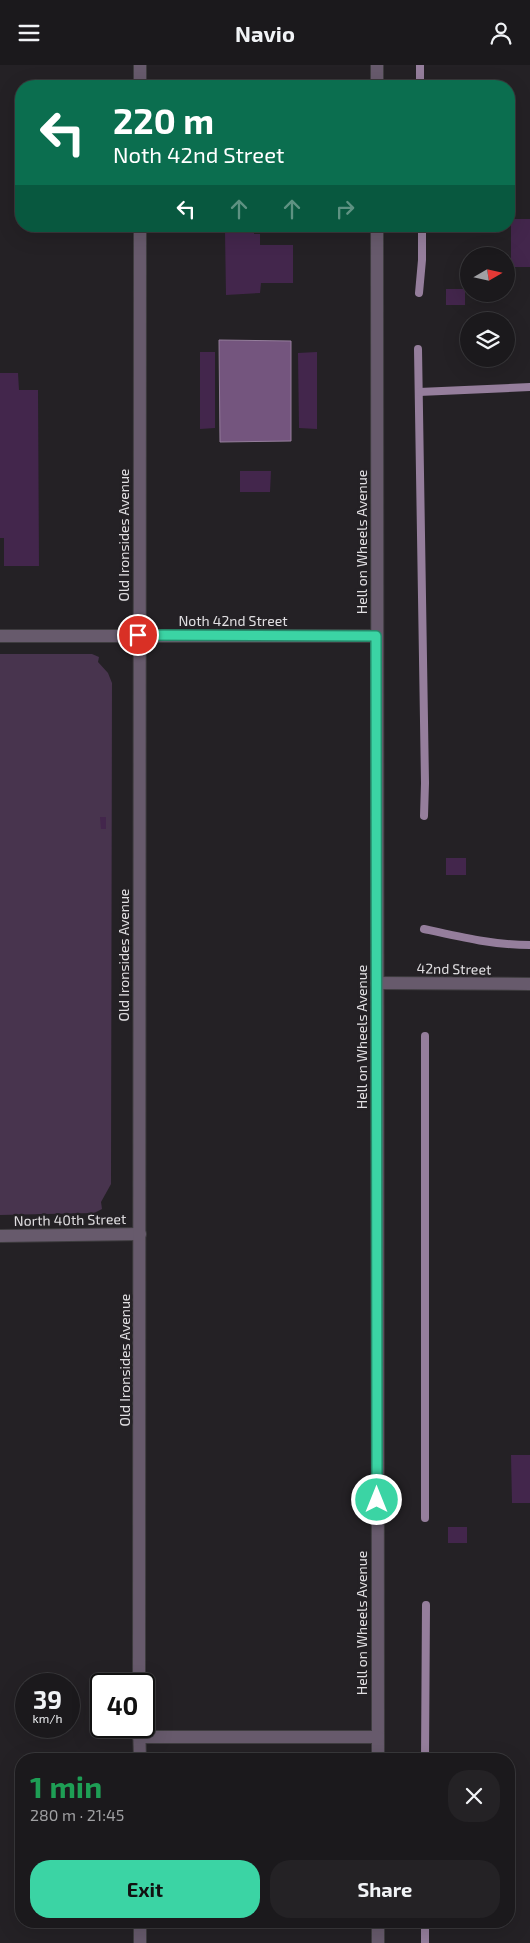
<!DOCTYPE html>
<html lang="en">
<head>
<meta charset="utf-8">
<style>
	:root { --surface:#1b191c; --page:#242225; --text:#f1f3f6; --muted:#a0a0a3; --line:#39383b; --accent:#3bd4a4 }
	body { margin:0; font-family:"Exo 2",sans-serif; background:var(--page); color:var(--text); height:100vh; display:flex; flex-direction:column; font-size:19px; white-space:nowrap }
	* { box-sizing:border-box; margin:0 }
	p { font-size:16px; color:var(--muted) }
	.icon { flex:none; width:28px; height:28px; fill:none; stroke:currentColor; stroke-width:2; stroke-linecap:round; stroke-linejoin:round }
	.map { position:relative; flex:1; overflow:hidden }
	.drawer { position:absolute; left:15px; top:1688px; width:500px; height:175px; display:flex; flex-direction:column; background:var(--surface); border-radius:20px; box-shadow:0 5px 20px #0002,0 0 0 1px var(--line) }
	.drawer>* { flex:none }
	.guide { position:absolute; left:15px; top:15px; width:500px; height:152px; border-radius:20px; box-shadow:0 5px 20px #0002,0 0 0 1px var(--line); background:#0b6e4f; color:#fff; overflow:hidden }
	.needle { width:32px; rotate:81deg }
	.tools { position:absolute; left:460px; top:182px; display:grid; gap:10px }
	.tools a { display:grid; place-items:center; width:55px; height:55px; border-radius:50%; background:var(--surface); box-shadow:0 5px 20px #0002,0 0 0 1px var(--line); font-size:25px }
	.speed { position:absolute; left:15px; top:1608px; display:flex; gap:10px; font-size:25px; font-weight:700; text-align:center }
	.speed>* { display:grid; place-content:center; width:65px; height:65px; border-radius:50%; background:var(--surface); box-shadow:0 5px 20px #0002,0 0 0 1px var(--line); line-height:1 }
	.speed small { font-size:12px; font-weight:400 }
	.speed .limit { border:2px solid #111; border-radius:8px; background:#fff; color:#111 }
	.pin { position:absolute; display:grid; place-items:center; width:42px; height:42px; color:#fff; margin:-21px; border:2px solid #fff; border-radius:50%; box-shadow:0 1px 5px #0007 }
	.me { position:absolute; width:55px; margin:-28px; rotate:0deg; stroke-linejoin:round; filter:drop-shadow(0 0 4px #0008) }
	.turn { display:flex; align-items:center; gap:18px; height:105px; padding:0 15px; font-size:22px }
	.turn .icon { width:65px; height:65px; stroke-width:2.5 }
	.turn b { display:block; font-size:35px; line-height:42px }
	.lanes { display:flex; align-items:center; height:48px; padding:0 15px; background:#0003; justify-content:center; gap:25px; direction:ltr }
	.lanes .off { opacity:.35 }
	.round { display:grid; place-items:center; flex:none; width:52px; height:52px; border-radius:20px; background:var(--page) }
	.head { display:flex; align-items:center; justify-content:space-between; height:85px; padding:0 15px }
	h1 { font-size:30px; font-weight:700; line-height:38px; color:#1e9e55 }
	.button { display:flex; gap:10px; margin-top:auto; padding:10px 15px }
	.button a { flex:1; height:58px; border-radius:20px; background:var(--accent); color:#111; font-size:20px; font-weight:700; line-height:58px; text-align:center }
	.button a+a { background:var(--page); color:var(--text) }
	header { display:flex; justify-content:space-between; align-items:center; height:65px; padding:0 15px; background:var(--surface); font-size:22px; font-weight:700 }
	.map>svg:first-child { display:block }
</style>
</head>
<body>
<header><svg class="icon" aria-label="menu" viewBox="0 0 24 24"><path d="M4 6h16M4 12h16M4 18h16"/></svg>Navio<svg class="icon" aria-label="person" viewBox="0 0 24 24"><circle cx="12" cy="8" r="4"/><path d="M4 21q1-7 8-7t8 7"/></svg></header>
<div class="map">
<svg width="530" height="1878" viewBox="0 0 530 1878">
	<rect width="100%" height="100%" fill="#242125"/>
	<!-- green -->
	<polygon fill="#48344e" points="0,589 92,589 99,592 98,597 108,608 112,618 111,1119 101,1137 102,1144 94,1148 0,1150"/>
	<!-- water -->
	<polygon fill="#74557e" stroke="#957e9c" points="219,275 291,276 291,376 220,377"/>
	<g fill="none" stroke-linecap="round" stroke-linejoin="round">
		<!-- stream -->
		<g stroke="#957e9c" stroke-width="8">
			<polyline points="420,0 420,21"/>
			<polyline points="419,228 422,195 422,161"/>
			<polyline points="418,284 425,718 424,751"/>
			<polyline points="419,327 530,322"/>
			<path d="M424,864c36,8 70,16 106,16"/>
			<polyline points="425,1453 425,971"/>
			<polyline points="425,1694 426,1540"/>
			<polyline points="425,1878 425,1856"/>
		</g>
	</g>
	<!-- building -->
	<g fill="#43264c">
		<rect x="511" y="154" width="19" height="48"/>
		<polygon points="225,167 254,167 254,169 260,169 260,180 293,180 293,218 261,218 260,228 226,230"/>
		<rect x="446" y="224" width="19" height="16"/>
		<polygon points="200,287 215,287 215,363 200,364"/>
		<polygon points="317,287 317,364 299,363 298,288"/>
		<polygon points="0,308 18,308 19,325 38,325 39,501 4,501 4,473 0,473"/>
		<polygon points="240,406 271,406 270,427 240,427"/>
		<polygon points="100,752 106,752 106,764 101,764"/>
		<rect x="446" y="793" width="20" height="17"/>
		<polygon points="511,1390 530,1390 530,1438 512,1438"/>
		<rect x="448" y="1462" width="19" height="16"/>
	</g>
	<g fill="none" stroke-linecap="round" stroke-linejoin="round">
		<!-- minor casing -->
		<g stroke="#3e3c3f" stroke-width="14">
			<g id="minor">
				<polyline points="377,0 377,21"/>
				<polyline points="140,21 140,0"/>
				<polyline points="377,161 378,1694"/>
				<polyline points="0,571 376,571"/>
				<polyline points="377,918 530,919"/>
				<polyline points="0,1171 140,1169"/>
				<polyline points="139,1619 140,161"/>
				<polyline points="139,1661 140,1694"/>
				<polyline points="139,1672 378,1672"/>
				<polyline points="140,1856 140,1878"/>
				<polyline points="378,1856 378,1878"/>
			</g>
		</g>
		<!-- minor -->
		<use href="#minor" stroke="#675a6c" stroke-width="12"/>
	</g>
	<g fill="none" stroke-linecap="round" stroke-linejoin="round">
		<!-- route casing -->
		<g stroke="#268a6b" stroke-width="12">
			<polyline id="route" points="138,570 376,571 377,1435"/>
		</g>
		<!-- route -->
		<use href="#route" stroke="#3bd4a4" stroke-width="9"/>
	</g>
	<g text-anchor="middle" stroke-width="5" stroke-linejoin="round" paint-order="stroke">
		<!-- street labels -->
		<g font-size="14" fill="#e1dfe2" stroke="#242125">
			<text transform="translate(124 470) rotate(-90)" y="5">Old Ironsides Avenue</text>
			<text transform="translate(362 477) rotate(-90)" y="5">Hell on Wheels Avenue</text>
			<text x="233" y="561">Noth 42nd Street</text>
			<text transform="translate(124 890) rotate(-90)" y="5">Old Ironsides Avenue</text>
			<text transform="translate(454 904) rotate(1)" y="5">42nd Street</text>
			<text transform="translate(362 972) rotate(-90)" y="5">Hell on Wheels Avenue</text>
			<text transform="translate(70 1155) rotate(-1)" y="5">North 40th Street</text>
			<text transform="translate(125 1295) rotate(-90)" y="5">Old Ironsides Avenue</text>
			<text transform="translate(362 1558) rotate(-90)" y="5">Hell on Wheels Avenue</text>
		</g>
	</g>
</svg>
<div class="tools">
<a><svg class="needle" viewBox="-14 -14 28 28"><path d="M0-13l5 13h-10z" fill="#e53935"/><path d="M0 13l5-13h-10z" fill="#a0a0a3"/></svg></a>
<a><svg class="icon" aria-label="layers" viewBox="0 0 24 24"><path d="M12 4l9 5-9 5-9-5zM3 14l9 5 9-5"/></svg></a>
</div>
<div class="speed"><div>39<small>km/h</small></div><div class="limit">40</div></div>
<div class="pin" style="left:138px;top:570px;background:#d93025"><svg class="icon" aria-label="arrive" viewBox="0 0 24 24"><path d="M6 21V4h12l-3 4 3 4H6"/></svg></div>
<svg class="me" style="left:377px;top:1435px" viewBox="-20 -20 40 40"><circle r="17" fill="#3bd4a4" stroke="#fff" stroke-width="3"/><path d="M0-11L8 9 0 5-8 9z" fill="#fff"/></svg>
<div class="guide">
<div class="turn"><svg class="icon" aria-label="left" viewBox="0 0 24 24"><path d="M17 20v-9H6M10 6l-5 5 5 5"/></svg><div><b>220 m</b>Noth 42nd Street</div></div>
<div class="lanes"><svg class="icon" aria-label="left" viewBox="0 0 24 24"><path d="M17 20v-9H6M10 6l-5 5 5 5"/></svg><svg class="icon off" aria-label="ahead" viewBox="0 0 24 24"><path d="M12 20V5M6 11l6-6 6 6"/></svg><svg class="icon off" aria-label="ahead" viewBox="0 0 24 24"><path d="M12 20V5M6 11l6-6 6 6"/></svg><svg class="icon off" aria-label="right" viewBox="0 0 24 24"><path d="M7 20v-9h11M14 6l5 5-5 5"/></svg></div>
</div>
<section class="drawer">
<div class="head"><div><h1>1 min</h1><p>280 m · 21:45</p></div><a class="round"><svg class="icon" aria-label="close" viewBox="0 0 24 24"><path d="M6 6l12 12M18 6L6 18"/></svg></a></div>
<div class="button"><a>Exit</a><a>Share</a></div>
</section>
</div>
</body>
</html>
